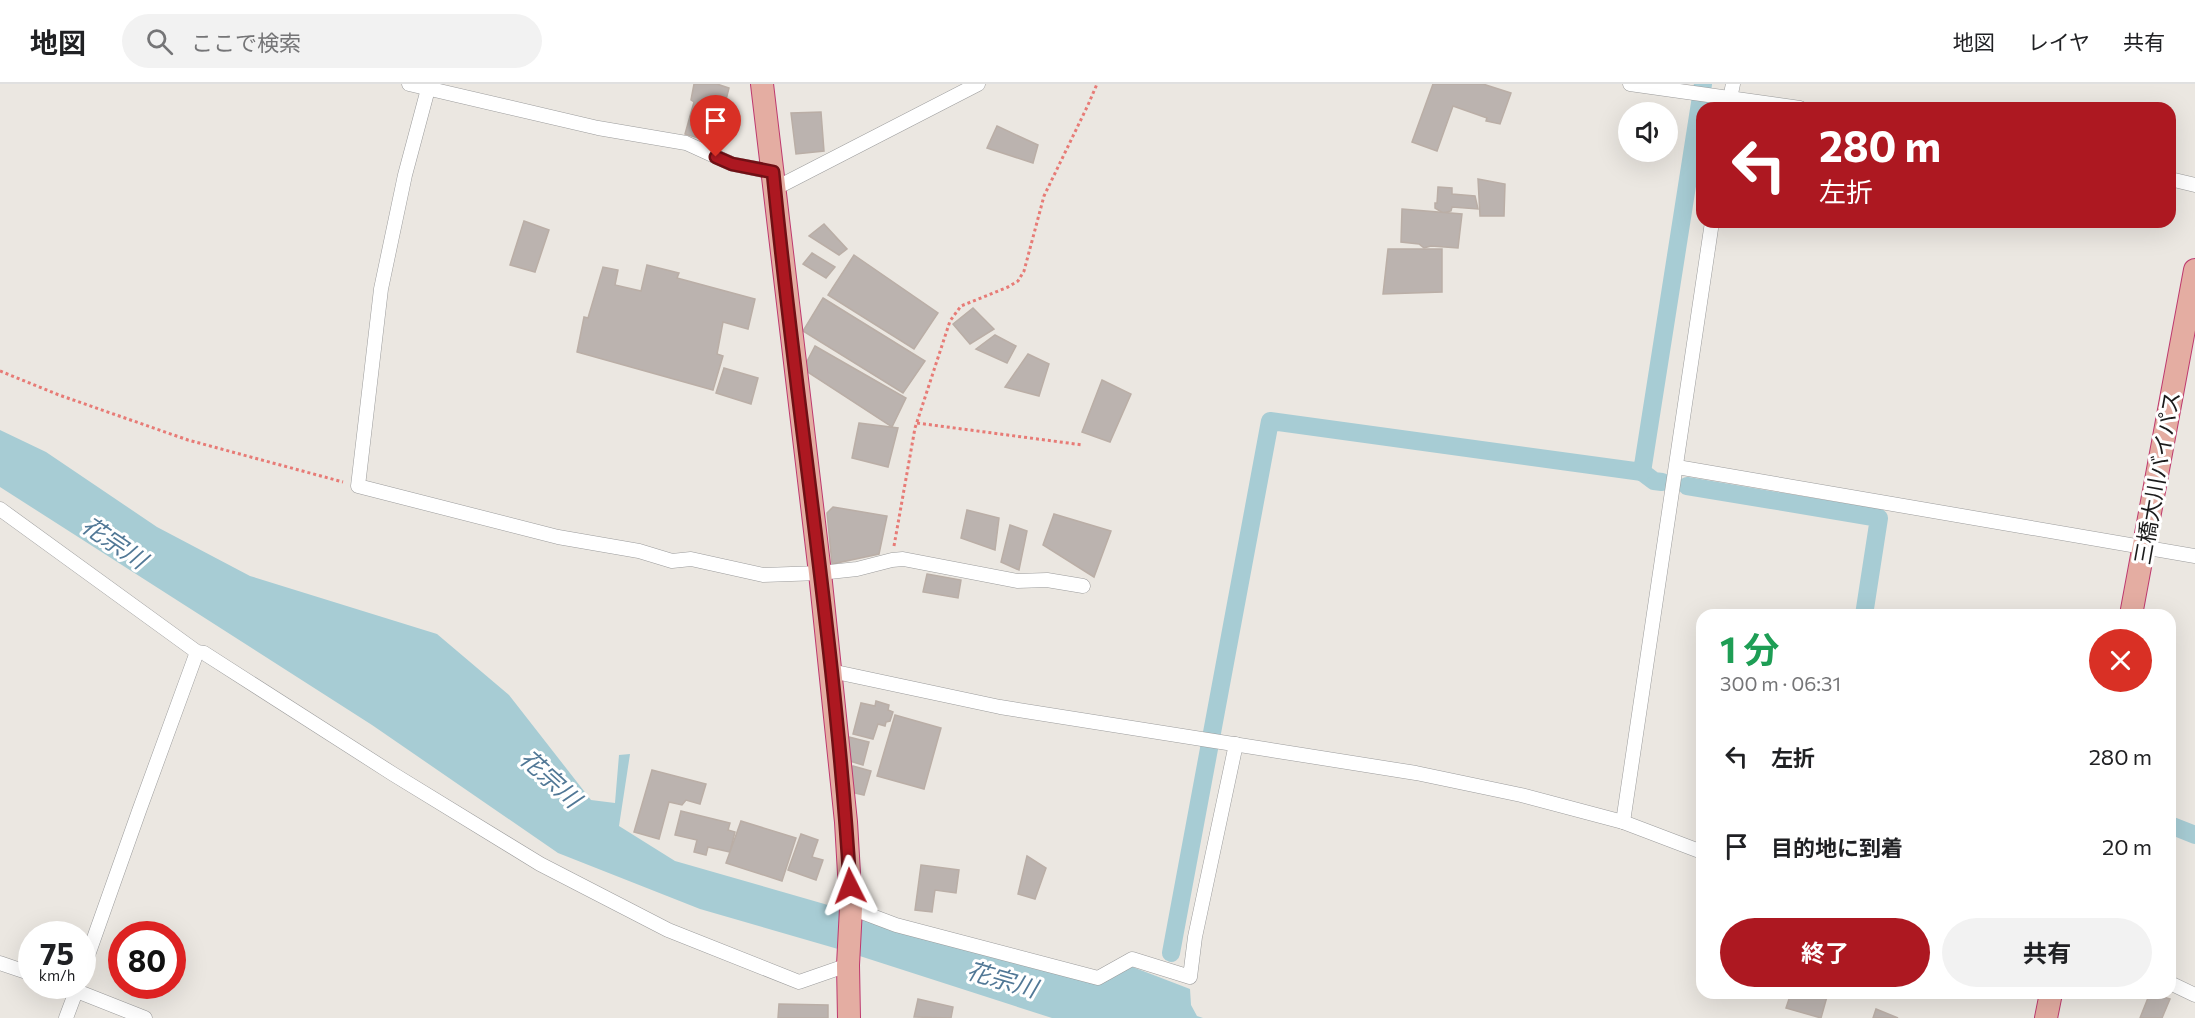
<!DOCTYPE html>
<html lang="ja">
<head>
<meta charset="utf-8">
<style>
	:root { --surface:#fff; --page:#f2f2f2; --text:#202124; --muted:#757577; --line:#e0e0e0; --accent:#ad1821 }
	body { margin:0; font-family:Commissioner,"Noto Sans JP",sans-serif; background:var(--page); color:var(--text); height:100vh; display:flex; flex-direction:column; font-size:22px; white-space:nowrap }
	* { box-sizing:border-box; margin:0 }
	p { font-size:20px; color:var(--muted) }
	.icon { flex:none; width:33px; height:33px; fill:none; stroke:currentColor; stroke-width:2; stroke-linecap:round; stroke-linejoin:round }
	.map { position:relative; flex:1; overflow:hidden }
	.panel { position:absolute; left:1696px; top:525px; width:480px; height:390px; display:flex; flex-direction:column; background:var(--surface); border-radius:18px; box-shadow:0 6px 24px #0002 }
	.panel>* { flex:none }
	.banner { position:absolute; left:1696px; top:18px; width:480px; height:126px; border-radius:18px; box-shadow:0 6px 24px #0002; background:#ad1821; color:#fff; overflow:hidden }
	.fabs { position:absolute; left:1618px; top:18px; display:grid; gap:12px }
	.fabs a { display:grid; place-items:center; width:60px; height:60px; border-radius:50%; background:var(--surface); box-shadow:0 6px 24px #0002; font-size:30px }
	.speed { position:absolute; left:18px; top:837px; display:flex; gap:12px; font-size:30px; font-weight:700; text-align:center }
	.speed>* { display:grid; place-content:center; width:78px; height:78px; border-radius:50%; background:var(--surface); box-shadow:0 6px 24px #0002; line-height:1 }
	.speed small { font-size:15px; font-weight:400 }
	.speed .limit { border:9px solid #d22; background:#fff; color:#111 }
	.pin { position:absolute; display:grid; place-items:center; width:51px; height:51px; color:#fff; margin:-62px -26px; border-radius:50% 50% 50% 0; rotate:-45deg; box-shadow:0 0 6px #0007 }
	.pin .icon { rotate:45deg }
	.me { position:absolute; width:66px; margin:-33px; rotate:357deg; stroke-linejoin:round; filter:drop-shadow(0 0 4px #0008) }
	.turn { display:flex; align-items:center; gap:21px; height:126px; padding:0 24px; font-size:27px }
	.turn .icon { width:78px; height:78px; stroke-width:2.5 }
	.turn b { display:block; font-size:42px; line-height:51px }
	.round { display:grid; place-items:center; flex:none; width:63px; height:63px; border-radius:32px; background:var(--page) }
	.overview { display:flex; align-items:center; justify-content:space-between; height:102px; padding:0 24px }
	h1 { font-size:36px; font-weight:700; line-height:45px; color:#1e9e55 }
	.primary-button { display:flex; gap:12px; margin-top:auto; padding:12px 24px }
	.primary-button a { flex:1; height:69px; border-radius:36px; background:var(--accent); color:#fff; font-size:24px; font-weight:700; line-height:69px; text-align:center }
	.primary-button a+a { background:var(--page); color:var(--text) }
	ul { padding:0; list-style:none }
	li { display:flex; align-items:center; gap:18px; height:90px; padding:0 24px }
	li div { flex:1 }
	li b { display:block; font-size:22px }
	li em { font-style:normal }
	header { display:flex; align-items:center; gap:36px; box-sizing:border-box; height:84px; padding:0 30px; background:var(--surface); border-bottom:2px solid var(--line) }
	header strong { font-size:28px }
	nav { display:flex; gap:33px; margin-inline-start:auto; font-size:21px }
	.search { width:420px; height:54px; background:var(--page); display:flex; align-items:center; gap:15px; box-sizing:border-box; padding:0 21px; border-radius:33px; color:var(--muted); font-size:22px }
	.map>svg:first-child { display:block }
</style>
</head>
<body>
<header>
<strong>地図</strong>
<div class="search"><svg class="icon" aria-label="search" viewBox="0 0 24 24"><circle cx="10" cy="10" r="6"/><path d="M15 15l6 6"/></svg>ここで検索</div>
<nav><a>地図</a><a>レイヤ</a><a>共有</a></nav>
</header>
<div class="map">
<svg width="2195" height="934" viewBox="0 0 2195 934">
	<rect width="100%" height="100%" fill="#ebe7e1"/>
	<!-- water -->
	<polygon fill="#a7ccd4" points="0,346 46,368 157,443 250,492 437,550 509,611 591,716 615,719 619,671 630,670 619,742 675,777 1099,899 1130,882 1190,905 1191,921 1197,932 1203,934 1052,934 838,865 700,825 558,769 372,641 0,403"/>
	<g fill="none" stroke-linecap="round" stroke-linejoin="round">
		<!-- canal -->
		<g stroke="#a7ccd4" stroke-width="18">
			<polyline points="1642,388 1654,397 1662,398"/>
			<polyline points="1687,402 1879,434 1864,531"/>
			<polyline points="2170,741 2195,751"/>
			<polyline points="1171,869 1270,337 1642,388 1703,0"/>
		</g>
	</g>
	<!-- building -->
	<g fill="#bbb3af" stroke="#baaea6" stroke-width="1.5">
		<polygon points="694,0 717,0 729,4 715,59 685,50 694,18 691,16"/>
		<polygon points="1433,0 1483,0 1511,9 1500,40 1486,37 1487,34 1453,22 1437,67 1412,58"/>
		<polygon points="821,28 824,67 796,70 791,29"/>
		<polygon points="997,42 1038,61 1033,79 987,64"/>
		<polygon points="1478,95 1505,100 1504,132 1480,132"/>
		<polygon points="1438,103 1452,104 1452,110 1475,112 1478,125 1452,123 1451,127 1443,129 1435,124 1435,119 1437,119"/>
		<polygon points="1402,125 1462,130 1458,164 1431,162 1424,164 1419,160 1401,158"/>
		<polygon points="524,137 549,146 535,188 510,181"/>
		<polygon points="824,140 847,165 839,171 809,152"/>
		<polygon points="1388,165 1442,165 1442,208 1383,210"/>
		<polygon points="812,169 835,183 826,194 803,180"/>
		<polygon points="854,171 938,229 914,265 828,211"/>
		<polygon points="647,181 679,189 677,194 755,215 748,245 723,238 717,270 723,272 713,306 577,268 584,233 588,234 603,183 618,186 615,201 641,207"/>
		<polygon points="823,214 925,277 903,309 803,247"/>
		<polygon points="973,224 994,245 970,260 953,240"/>
		<polygon points="995,251 1016,262 1007,279 976,265"/>
		<polygon points="815,262 906,314 892,343 803,285"/>
		<polygon points="1028,270 1049,280 1039,312 1005,303"/>
		<polygon points="724,284 758,294 751,320 716,309"/>
		<polygon points="1102,296 1131,310 1110,358 1082,348"/>
		<polygon points="859,339 898,344 888,383 852,374"/>
		<polygon points="833,423 887,432 879,470 832,480 827,429"/>
		<polygon points="967,426 999,434 995,466 961,454"/>
		<polygon points="1054,430 1111,447 1094,493 1043,461"/>
		<polygon points="1010,441 1027,447 1019,486 1001,478"/>
		<polygon points="927,490 961,496 958,514 923,508"/>
		<polygon points="876,617 889,621 888,626 893,628 890,637 886,638 885,642 878,640 873,655 853,650 861,619 875,622"/>
		<polygon points="895,631 941,644 924,705 877,692"/>
		<polygon points="849,653 869,658 863,681 843,675"/>
		<polygon points="853,682 871,687 864,711 846,707"/>
		<polygon points="652,686 706,700 700,720 686,716 682,721 669,718 659,755 634,748"/>
		<polygon points="681,727 730,739 728,746 735,748 730,768 708,763 706,771 694,768 697,756 675,751"/>
		<polygon points="741,737 796,754 782,797 726,779"/>
		<polygon points="801,750 818,756 812,773 823,776 816,796 788,786"/>
		<polygon points="1027,772 1046,784 1035,815 1018,810"/>
		<polygon points="921,781 959,786 956,809 935,806 932,828 915,826"/>
		<polygon points="1791,909 1828,909 1821,934 1786,924"/>
		<polygon points="2150,909 2170,915 2162,934 2140,934"/>
		<polygon points="918,915 953,923 951,934 914,933"/>
		<polygon points="779,920 828,921 828,934 778,934"/>
		<polygon points="1876,925 1898,934 1873,934"/>
	</g>
	<g fill="none" stroke-linecap="round" stroke-linejoin="round">
		<!-- minor casing -->
		<g stroke="#9c9c9c" stroke-width="15">
			<g id="minor">
				<polyline points="409,0 598,44 686,59 732,80 773,88"/>
				<polyline points="1630,0 1800,24"/>
				<polyline points="428,5 405,91 381,205 358,402 558,453 639,467 672,477 691,475 763,491 820,489 857,485 892,476 903,475 1017,497 1047,496 1083,502"/>
				<polyline points="1728,24 1733,0"/>
				<polyline points="2170,95 2195,101"/>
				<polyline points="774,105 978,0"/>
				<polyline points="1677,383 2195,472"/>
				<polyline points="0,425 197,568 204,569 393,690 540,780 668,846 799,898 848,881"/>
				<polyline points="831,587 1000,623 1416,689 1521,711 1623,738 1702,768"/>
				<polyline points="1623,738 1712,138"/>
				<polyline points="851,824 896,841 1098,894 1132,875 1190,893 1195,853 1236,660"/>
				<polyline points="0,879 32,890"/>
				<polyline points="82,888 139,727 197,568"/>
				<polyline points="2170,899 2195,911"/>
				<polyline points="64,902 145,934"/>
				<polyline points="66,934 78,902"/>
			</g>
		</g>
		<!-- trunk casing -->
		<g stroke="#be396e" stroke-width="24">
			<g id="trunk">
				<polyline points="762,0 820,489 846,738 851,824 848,881 849,934"/>
				<polyline points="2131,531 2195,186"/>
				<polyline points="2046,934 2051,909"/>
			</g>
		</g>
		<!-- path -->
		<g stroke="#e77b76" stroke-width="3" stroke-dasharray="3 3" stroke-linecap="butt">
			<polyline points="0,287 59,311 188,356 343,398"/>
			<polyline points="917,339 1083,361"/>
			<polyline points="894,462 915,344 950,237 961,222 1008,203 1018,197 1024,187 1044,112 1088,21 1097,0"/>
		</g>
		<!-- minor -->
		<use href="#minor" stroke="#fff" stroke-width="14"/>
		<!-- trunk -->
		<use href="#trunk" stroke="#e4ada2" stroke-width="22"/>
	</g>
	<g fill="none" stroke-linecap="round" stroke-linejoin="round">
		<!-- route casing -->
		<g stroke="#701015" stroke-width="15">
			<path id="route" d="M716,73l16,7 41,8c23,238 63,475 77,714"/>
		</g>
		<!-- route -->
		<use href="#route" stroke="#ad1821" stroke-width="10"/>
	</g>
	<g text-anchor="middle" stroke-width="6" stroke-linejoin="round" paint-order="stroke">
		<!-- street labels -->
		<g font-size="22" fill="#1b1b1b" stroke="#fff">
			<text transform="translate(2157 394) rotate(-80)" y="8">三橋大川バイパス</text>
		</g>
		<!-- water labels -->
		<g font-size="24" font-style="italic" fill="#517896" stroke="#fff">
			<text transform="translate(114 459) rotate(34)" y="8">花宗川</text>
			<text transform="translate(550 695) rotate(42)" y="8">花宗川</text>
			<text transform="translate(1002 896) rotate(16)" y="8">花宗川</text>
		</g>
	</g>
</svg>
<div class="fabs">
<a><svg class="icon" aria-label="sound" viewBox="0 0 24 24"><path d="M4 9h4l5-4v14l-5-4H4zM17 9q2 3 0 6"/></svg></a>
</div>
<div class="speed"><div>75<small>km/h</small></div><div class="limit">80</div></div>
<div class="pin" style="left:716px;top:73px;background:#d93025"><svg class="icon" aria-label="arrive" viewBox="0 0 24 24"><path d="M6 21V4h12l-3 4 3 4H6"/></svg></div>
<svg class="me" style="left:850px;top:802px" viewBox="-20 -20 40 40"><path d="M0-17L14 15 0 8-14 15z" fill="#ad1821" stroke="#fff" stroke-width="4"/></svg>
<div class="banner">
<div class="turn"><svg class="icon" aria-label="left" viewBox="0 0 24 24"><path d="M17 20v-9H6M10 6l-5 5 5 5"/></svg><div><b>280 m</b>左折</div></div>
</div>
<section class="panel">
<div class="overview"><div><h1>1 分</h1><p>300 m · 06:31</p></div><a class="round" style="background:#d93025;color:#fff"><svg class="icon" aria-label="close" viewBox="0 0 24 24"><path d="M6 6l12 12M18 6L6 18"/></svg></a></div>
<ul>
<li><svg class="icon" aria-label="left" viewBox="0 0 24 24"><path d="M17 20v-9H6M10 6l-5 5 5 5"/></svg><div><b>左折</b></div><em>280 m</em></li>
<li><svg class="icon" aria-label="arrive" viewBox="0 0 24 24"><path d="M6 21V4h12l-3 4 3 4H6"/></svg><div><b>目的地に到着</b></div><em>20 m</em></li>
</ul>
<div class="primary-button"><a>終了</a><a>共有</a></div>
</section>
</div>
</body>
</html>
